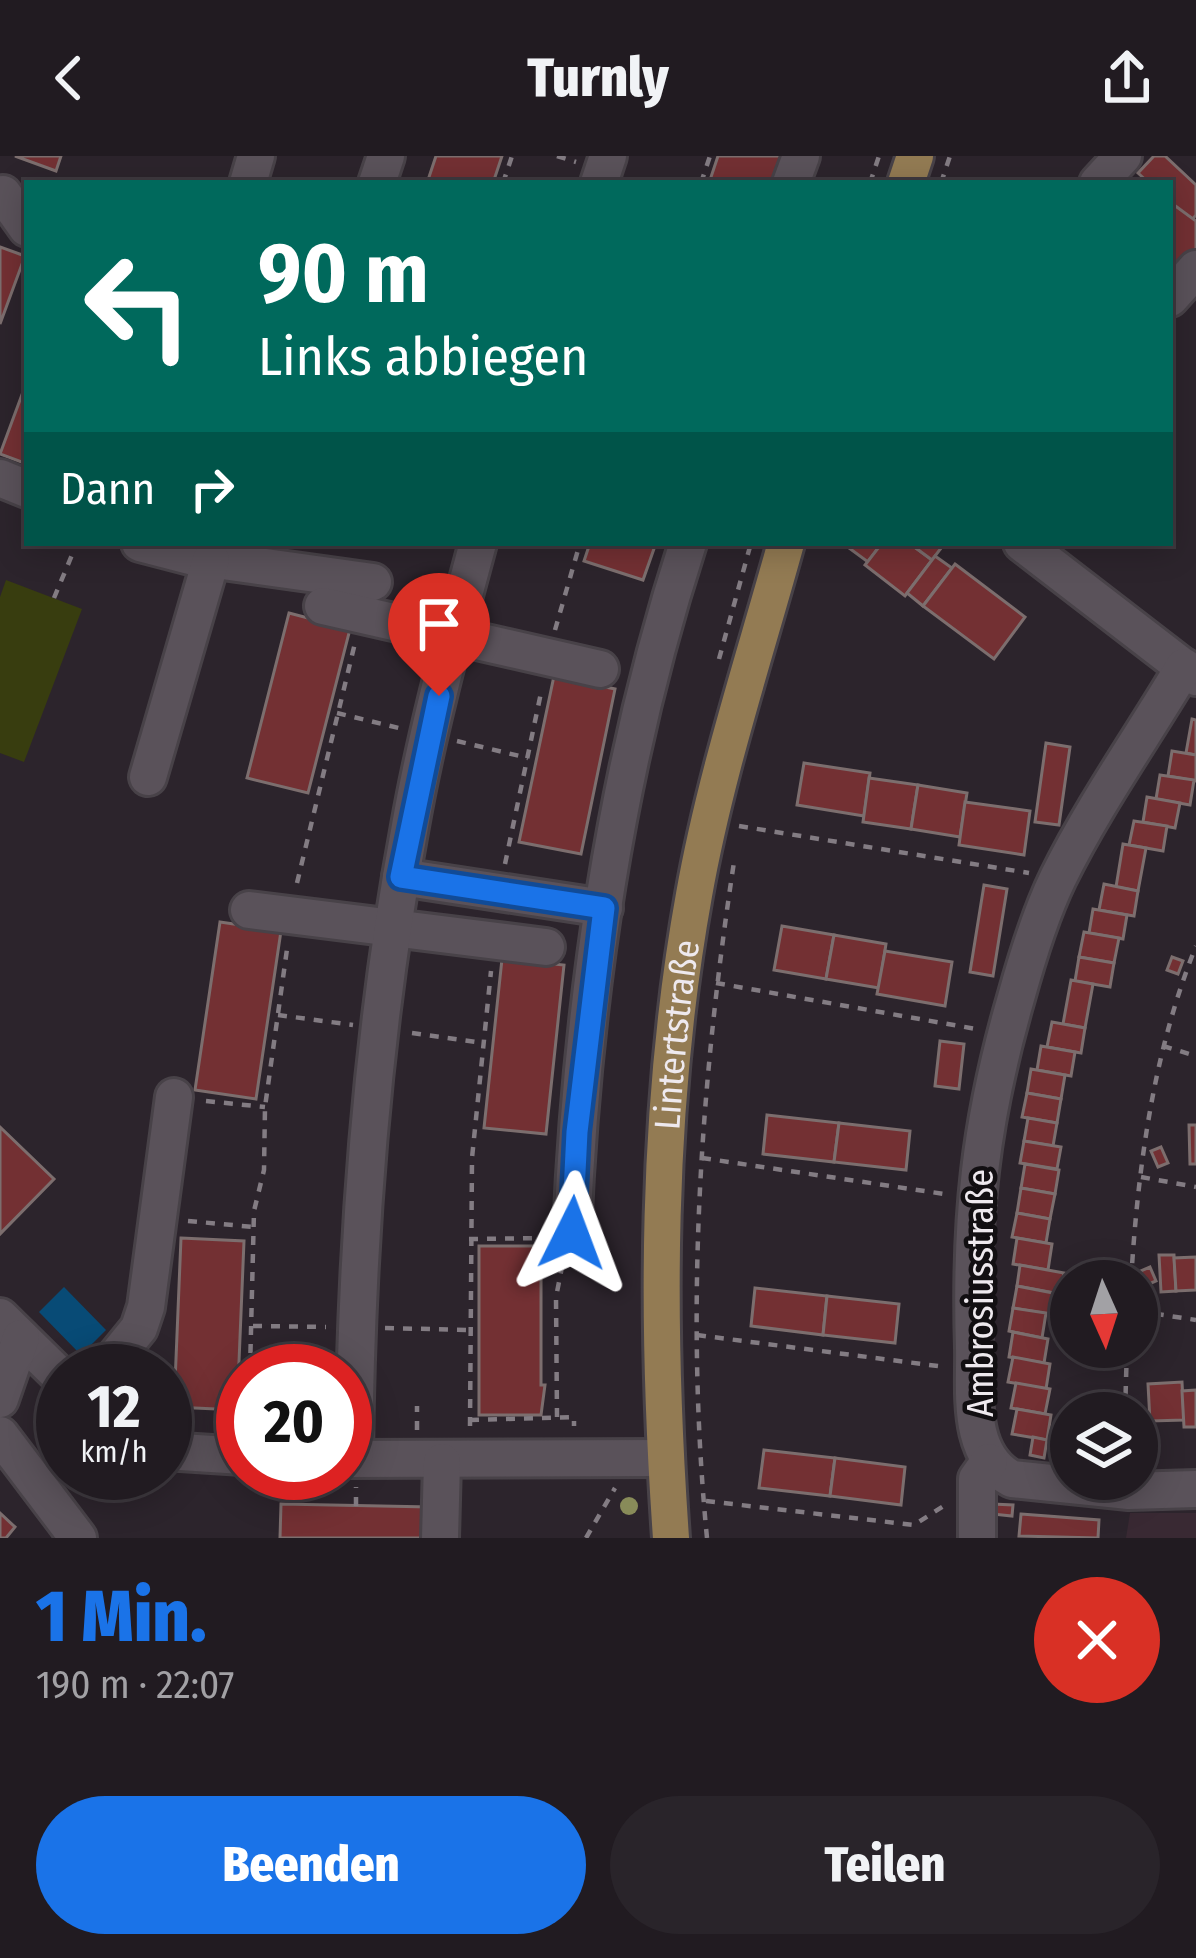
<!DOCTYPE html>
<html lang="de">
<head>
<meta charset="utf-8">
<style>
	:root { --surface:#211b21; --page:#29242a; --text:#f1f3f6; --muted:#a2a1a5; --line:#3e393f; --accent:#1a73e8 }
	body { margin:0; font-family:"Fira Sans Condensed",sans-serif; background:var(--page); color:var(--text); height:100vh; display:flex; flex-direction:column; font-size:45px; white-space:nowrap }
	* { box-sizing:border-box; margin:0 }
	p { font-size:39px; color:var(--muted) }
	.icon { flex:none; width:66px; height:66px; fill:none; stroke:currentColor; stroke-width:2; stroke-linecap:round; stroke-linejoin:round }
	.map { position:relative; height:1382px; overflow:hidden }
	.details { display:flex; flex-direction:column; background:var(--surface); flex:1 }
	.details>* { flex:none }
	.top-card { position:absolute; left:24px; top:24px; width:1149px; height:366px; border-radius:0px; box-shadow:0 6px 30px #0003,0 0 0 3px var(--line); background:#00695c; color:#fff; overflow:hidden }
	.needle { width:78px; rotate:177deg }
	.tools { position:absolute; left:1050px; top:1104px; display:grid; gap:24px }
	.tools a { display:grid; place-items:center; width:108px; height:108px; border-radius:50%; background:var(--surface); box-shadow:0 6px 30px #0003,0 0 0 3px var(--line); font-size:60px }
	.speed { position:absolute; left:36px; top:1188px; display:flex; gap:24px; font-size:60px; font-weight:700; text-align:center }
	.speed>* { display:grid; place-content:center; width:156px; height:156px; border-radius:50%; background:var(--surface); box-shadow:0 6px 30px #0003,0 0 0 3px var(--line); line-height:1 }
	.speed small { font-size:30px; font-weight:400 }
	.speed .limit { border:18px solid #d22; background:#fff; color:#111 }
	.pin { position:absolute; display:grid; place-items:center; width:102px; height:102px; color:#fff; margin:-123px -51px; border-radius:50% 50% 50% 0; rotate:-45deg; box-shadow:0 0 12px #0007 }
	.pin .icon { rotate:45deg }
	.me { position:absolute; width:132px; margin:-66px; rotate:3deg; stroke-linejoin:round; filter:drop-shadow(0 0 9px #0008) }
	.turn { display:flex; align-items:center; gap:42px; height:252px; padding:0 36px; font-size:54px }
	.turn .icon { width:156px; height:156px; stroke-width:2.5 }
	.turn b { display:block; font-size:84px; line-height:102px }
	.then { display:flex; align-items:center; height:114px; padding:0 36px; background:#0003; gap:24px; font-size:45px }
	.round { display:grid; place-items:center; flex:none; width:126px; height:126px; border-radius:63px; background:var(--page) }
	.head { display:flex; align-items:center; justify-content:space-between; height:204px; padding:0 36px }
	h1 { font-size:72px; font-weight:800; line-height:90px; color:var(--accent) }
	.action { display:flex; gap:24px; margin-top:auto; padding:24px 36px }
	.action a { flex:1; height:138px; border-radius:72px; background:var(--accent); color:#fff; font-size:48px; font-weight:800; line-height:138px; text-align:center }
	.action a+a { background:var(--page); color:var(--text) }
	header { display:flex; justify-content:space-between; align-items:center; height:156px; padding:0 36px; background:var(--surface); font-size:54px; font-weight:800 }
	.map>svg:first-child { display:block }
</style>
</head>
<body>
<header><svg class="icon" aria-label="back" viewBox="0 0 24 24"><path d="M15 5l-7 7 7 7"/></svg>Turnly<svg class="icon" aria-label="share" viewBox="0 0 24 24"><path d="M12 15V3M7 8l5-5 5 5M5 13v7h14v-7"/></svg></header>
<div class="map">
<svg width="1196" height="1382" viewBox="0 0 1196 1382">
	<rect width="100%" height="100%" fill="#2c242c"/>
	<!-- education -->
	<polygon fill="#392933" points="1130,1357 1196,1357 1196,1382 1126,1382"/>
	<!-- green -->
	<polygon fill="#383d0f" points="6,424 82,453 24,606 0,597 0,441"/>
	<!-- water -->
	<polygon fill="#084b76" points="64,1131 106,1174 81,1199 39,1156"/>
	<!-- building -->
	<g fill="#733033" stroke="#7c6e6e" stroke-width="3">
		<polygon points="15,0 61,0 56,15"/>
		<polygon points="436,0 502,0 493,27 427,27"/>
		<polygon points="718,0 784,0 775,27 709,27"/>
		<polygon points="1154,0 1165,0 1196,29 1196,59 1191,65 1170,46 1170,27 1149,27 1138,17"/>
		<polygon points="1170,46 1196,65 1196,100 1170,118"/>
		<polygon points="0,91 25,100 0,168"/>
		<polygon points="27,225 27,308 0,298"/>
		<polygon points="590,387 656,387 643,424 584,405"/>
		<polygon points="853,387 882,387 868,406 849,392"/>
		<polygon points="882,387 909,387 932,404 905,440 865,409"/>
		<polygon points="909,387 945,387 932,404"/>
		<polygon points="935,400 952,412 923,450 907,437"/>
		<polygon points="955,408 1025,461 994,503 923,450"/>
		<polygon points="289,457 350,473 308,637 247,622"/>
		<polygon points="554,520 615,533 581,698 519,686"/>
		<polygon points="1192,563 1196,564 1196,599 1186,597"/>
		<polygon points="1046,587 1070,591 1059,669 1035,666"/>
		<polygon points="1172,595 1196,599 1196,625 1168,620"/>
		<polygon points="804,607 870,617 864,660 797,649"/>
		<polygon points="1160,619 1194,624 1190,649 1156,643"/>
		<polygon points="869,622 918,629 911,673 863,666"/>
		<polygon points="918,629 967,637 960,681 911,673"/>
		<polygon points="1147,641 1180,647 1175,672 1143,666"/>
		<polygon points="965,646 1030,655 1024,699 959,689"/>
		<polygon points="1134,665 1167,670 1163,695 1129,689"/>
		<polygon points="1123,688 1146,692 1138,735 1116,731"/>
		<polygon points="1104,728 1138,735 1134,760 1099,754"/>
		<polygon points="984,729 1007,733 993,820 970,816"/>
		<polygon points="1093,753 1127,759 1123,783 1089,777"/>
		<polygon points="220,766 281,775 256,943 195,934"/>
		<polygon points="782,770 834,779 826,823 774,814"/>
		<polygon points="1084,776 1119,782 1114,807 1079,801"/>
		<polygon points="834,779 886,788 879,832 826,823"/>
		<polygon points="885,795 952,806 945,850 877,838"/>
		<polygon points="1079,801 1114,807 1110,831 1075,825"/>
		<polygon points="1172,801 1183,805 1178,818 1167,814"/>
		<polygon points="502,803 564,809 546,978 484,972"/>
		<polygon points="1071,824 1093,828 1085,872 1063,868"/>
		<polygon points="1052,866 1085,872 1081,897 1047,891"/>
		<polygon points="940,885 964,888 959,933 935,930"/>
		<polygon points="1041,890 1075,896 1071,920 1037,914"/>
		<polygon points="1031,913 1065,919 1061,943 1027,937"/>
		<polygon points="1027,937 1061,943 1057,967 1022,961"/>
		<polygon points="767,959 839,967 834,1006 763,998"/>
		<polygon points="1028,962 1057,967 1053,990 1024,985"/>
		<polygon points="839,967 910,975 906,1014 834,1006"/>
		<polygon points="1189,969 1196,969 1196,1008 1190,1008"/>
		<polygon points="0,971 54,1023 0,1078"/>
		<polygon points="1024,985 1061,991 1057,1013 1020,1007"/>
		<polygon points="1161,991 1168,1007 1158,1011 1151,995"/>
		<polygon points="1025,1008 1059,1014 1055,1038 1021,1032"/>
		<polygon points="1021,1032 1055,1038 1050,1063 1017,1057"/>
		<polygon points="1017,1057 1050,1063 1046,1087 1012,1081"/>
		<polygon points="599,1076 600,1089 578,1089 578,1077"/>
		<polygon points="181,1082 244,1085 237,1254 174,1251"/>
		<polygon points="1017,1082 1052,1088 1048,1114 1013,1108"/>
		<polygon points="479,1090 541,1090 541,1229 545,1229 541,1259 479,1259"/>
		<polygon points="1159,1099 1174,1099 1176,1135 1161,1136"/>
		<polygon points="1196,1101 1196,1134 1176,1135 1174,1102"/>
		<polygon points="1020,1109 1064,1117 1060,1138 1017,1130"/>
		<polygon points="1150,1111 1156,1125 1142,1131 1136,1117"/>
		<polygon points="1017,1130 1053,1137 1049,1158 1013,1152"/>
		<polygon points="755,1132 827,1140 823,1179 751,1170"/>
		<polygon points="827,1140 899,1148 895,1187 823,1179"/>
		<polygon points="1013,1152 1046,1157 1042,1182 1009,1175"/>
		<polygon points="1013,1176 1048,1183 1044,1207 1009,1201"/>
		<polygon points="1013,1201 1050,1208 1046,1233 1008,1226"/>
		<polygon points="1182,1226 1184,1264 1150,1265 1148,1228"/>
		<polygon points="1016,1227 1050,1233 1045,1258 1011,1252"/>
		<polygon points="1196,1234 1196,1271 1184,1271 1182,1235"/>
		<polygon points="1017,1253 1051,1259 1047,1284 1012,1278"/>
		<polygon points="1033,1281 1047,1284 1044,1302 1030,1299"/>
		<polygon points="764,1294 835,1302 830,1340 759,1332"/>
		<polygon points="835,1302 905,1311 901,1349 830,1340"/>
		<polygon points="281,1348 430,1351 430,1382 280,1382"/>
		<polygon points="992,1348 1013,1349 1012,1360 992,1358"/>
		<polygon points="0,1357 15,1371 6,1382 0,1382"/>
		<polygon points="1021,1358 1099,1364 1098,1382 1019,1380"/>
	</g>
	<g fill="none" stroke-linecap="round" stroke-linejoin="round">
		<!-- minor casing -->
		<g stroke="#484248" stroke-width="42">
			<g id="minor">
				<polyline points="248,27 256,0"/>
				<polyline points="377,27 386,0"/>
				<polyline points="599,27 608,0"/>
				<polyline points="791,27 801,0"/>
				<polyline points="1098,27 1123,0"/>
				<polyline points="3,38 27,72"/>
				<polyline points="1170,142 1196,113"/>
				<polyline points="0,322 27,333"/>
				<polyline points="140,387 194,401 373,426"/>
				<polyline points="1022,387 1196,521"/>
				<polyline points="323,450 600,513"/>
				<path d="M1184,511c-41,69 -90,138 -126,211 -18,37 -31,80 -42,120 -36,124 -46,221 -42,350 1,44 -8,107 38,131l117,12 67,-2"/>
				<polyline points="148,621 211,404"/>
				<polyline points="401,721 604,752"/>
				<polyline points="249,754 546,791"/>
				<path d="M572,1077c10,-233 44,-468 116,-690"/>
				<polyline points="0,1161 63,1223"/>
				<polyline points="104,1215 139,1172 146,1151 174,941"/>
				<polyline points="0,1243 21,1182"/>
				<polyline points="0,1279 78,1382"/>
				<polyline points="165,1295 243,1300"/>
				<polyline points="345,1303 666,1302"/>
				<path d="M354,1303c2,-212 17,-424 56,-633 17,-96 43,-190 68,-283"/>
				<polyline points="440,1382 442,1306"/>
				<polyline points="977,1382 977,1323 989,1306"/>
			</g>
		</g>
		<!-- major casing -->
		<g stroke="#484248" stroke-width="42">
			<g id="major">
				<polyline points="906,27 915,0"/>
				<path id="s1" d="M671,1382c-15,-213 -15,-433 23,-643 21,-119 60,-236 92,-352"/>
			</g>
		</g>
		<!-- path -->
		<g stroke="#837c83" stroke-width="4.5" stroke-dasharray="9 9" stroke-linecap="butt">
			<polyline points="557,0 576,6"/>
			<polyline points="503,27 512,0"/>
			<polyline points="701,27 710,0"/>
			<polyline points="870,27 879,0"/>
			<polyline points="941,27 950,0"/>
			<polyline points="54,442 77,387"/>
			<polyline points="555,474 580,387"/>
			<polyline points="719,503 751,387"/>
			<polyline points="337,557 399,572"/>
			<polyline points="457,585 528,602"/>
			<polyline points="739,670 1029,717"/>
			<polyline points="505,708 542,532"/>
			<polyline points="297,727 355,487"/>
			<polyline points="716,827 976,873"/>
			<polyline points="278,859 353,869"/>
			<polyline points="412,877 484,887"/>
			<polyline points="1163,890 1196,900"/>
			<polyline points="206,945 265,951"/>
			<polyline points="702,1002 951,1039"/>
			<polyline points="1141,1021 1196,1031"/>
			<polyline points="188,1065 254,1071"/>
			<polyline points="469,1083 542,1082"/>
			<path d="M1131,1125c7,-114 22,-228 65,-335"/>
			<polyline points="1137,1155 1196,1164"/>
			<polyline points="253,1170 326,1171"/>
			<polyline points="385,1172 469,1174"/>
			<polyline points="697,1179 945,1211"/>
			<polyline points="250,1215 254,1055 264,1014 265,951 288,786"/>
			<polyline points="1125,1257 1127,1191"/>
			<polyline points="557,1261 556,1141 563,1106"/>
			<polyline points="470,1264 574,1261 574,1270"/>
			<polyline points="470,1270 472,1002 491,815"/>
			<polyline points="417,1274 417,1250"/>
			<polyline points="706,1345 914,1369 945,1349"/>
			<polyline points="356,1350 356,1331"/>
			<polyline points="586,1382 615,1332"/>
			<path d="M707,1382c-22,-225 -7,-453 27,-676"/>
		</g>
		<!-- minor -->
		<use href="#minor" stroke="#5a525a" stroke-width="36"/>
		<!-- major -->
		<use href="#major" stroke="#937b53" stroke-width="36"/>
	</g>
	<!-- trees -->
	<circle fill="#888b59" cx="629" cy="1350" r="9"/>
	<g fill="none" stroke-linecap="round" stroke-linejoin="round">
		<!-- route casing -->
		<g stroke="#114b97" stroke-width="30">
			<polyline id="route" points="439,540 401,721 604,752 577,976 572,1077"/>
		</g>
		<!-- route -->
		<use href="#route" stroke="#1a73e8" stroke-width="21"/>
	</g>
	<g text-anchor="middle" stroke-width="9" stroke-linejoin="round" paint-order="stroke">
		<!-- street labels -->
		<g font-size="36" fill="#eee9ee" stroke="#120f12">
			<text dy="13" stroke="none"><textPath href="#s1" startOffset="504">Lintertstraße</textPath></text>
			<text transform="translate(980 1137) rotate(-90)" y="13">Ambrosiusstraße</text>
		</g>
	</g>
</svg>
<div class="tools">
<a><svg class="needle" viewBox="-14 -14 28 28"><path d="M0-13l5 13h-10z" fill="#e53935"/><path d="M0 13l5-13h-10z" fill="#a2a1a5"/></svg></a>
<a><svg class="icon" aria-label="layers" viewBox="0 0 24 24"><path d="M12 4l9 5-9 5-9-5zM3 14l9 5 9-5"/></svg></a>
</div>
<div class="speed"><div>12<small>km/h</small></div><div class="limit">20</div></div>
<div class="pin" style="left:439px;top:540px;background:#d93025"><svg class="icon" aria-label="arrive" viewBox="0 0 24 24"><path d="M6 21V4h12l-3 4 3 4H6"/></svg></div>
<svg class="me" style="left:572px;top:1077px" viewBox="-20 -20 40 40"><path d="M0-17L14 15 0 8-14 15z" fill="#1a73e8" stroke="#fff" stroke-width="4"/></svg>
<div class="top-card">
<div class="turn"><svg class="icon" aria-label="left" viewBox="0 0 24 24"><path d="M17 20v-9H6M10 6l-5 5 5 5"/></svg><div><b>90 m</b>Links abbiegen</div></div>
<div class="then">Dann<svg class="icon" aria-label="right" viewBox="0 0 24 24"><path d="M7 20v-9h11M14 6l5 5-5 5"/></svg></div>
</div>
</div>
<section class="details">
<div class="head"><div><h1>1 Min.</h1><p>190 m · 22:07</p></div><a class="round" style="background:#d93025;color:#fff"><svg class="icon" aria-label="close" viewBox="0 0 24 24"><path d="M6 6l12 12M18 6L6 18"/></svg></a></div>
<div class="action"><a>Beenden</a><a>Teilen</a></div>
</section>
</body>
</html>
